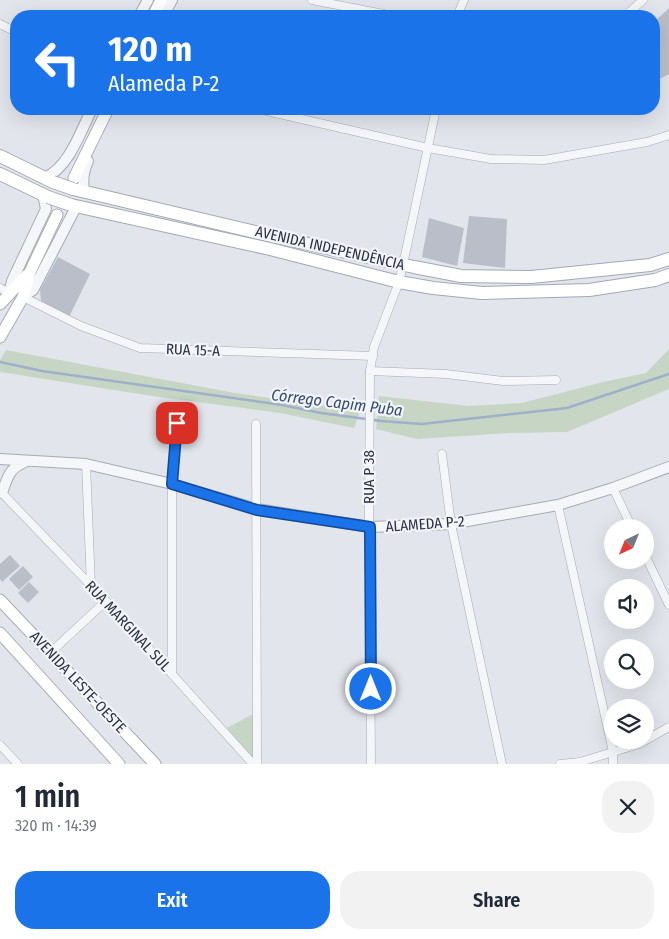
<!DOCTYPE html>
<html lang="en">
<head>
<meta charset="utf-8">
<style>
	:root { --surface:#fff; --page:#f2f2f3; --text:#1f2937; --muted:#747a83; --accent:#1a73e8 }
	body { margin:0; font-family:"Fira Sans Condensed",sans-serif; background:var(--page); color:var(--text); height:100vh; display:flex; flex-direction:column; font-size:19px; white-space:nowrap }
	* { box-sizing:border-box; margin:0 }
	p { font-size:16px; color:var(--muted) }
	.icon { flex:none; width:28px; height:28px; fill:none; stroke:currentColor; stroke-width:2; stroke-linecap:round; stroke-linejoin:round }
	.map { position:relative; height:764px; overflow:hidden }
	.panel { display:flex; flex-direction:column; background:var(--surface); flex:1 }
	.panel>* { flex:none }
	.hud { position:absolute; left:10px; top:10px; width:650px; height:105px; border-radius:20px; box-shadow:0 5px 20px #0002; background:#1a73e8; color:#fff; overflow:hidden }
	.needle { width:32px; rotate:223deg }
	.fabs { position:absolute; left:604px; top:519px; display:grid; gap:10px }
	.fabs a { display:grid; place-items:center; width:50px; height:50px; border-radius:50%; background:var(--surface); box-shadow:0 5px 20px #0002; font-size:25px }
	.pin { position:absolute; display:grid; place-items:center; width:42px; height:42px; color:#fff; margin:-21px; border-radius:10px; box-shadow:0 2px 8px #0006 }
	.me { position:absolute; width:55px; margin:-28px; rotate:0deg; stroke-linejoin:round; filter:drop-shadow(0 0 4px #0008) }
	.turn { display:flex; align-items:center; gap:18px; height:105px; padding:0 15px; font-size:22px }
	.turn .icon { width:65px; height:65px; stroke-width:2.5 }
	.turn b { display:block; font-size:35px; line-height:42px }
	.round { display:grid; place-items:center; flex:none; width:52px; height:52px; border-radius:20px; background:var(--page) }
	.summary { display:flex; align-items:center; justify-content:space-between; height:85px; padding:0 15px }
	h1 { font-size:30px; font-weight:600; line-height:38px }
	.cta { display:flex; gap:10px; margin-top:auto; padding:10px 15px }
	.cta a { flex:1; height:58px; border-radius:20px; background:var(--accent); color:#fff; font-size:20px; font-weight:600; line-height:58px; text-align:center }
	.cta a+a { background:var(--page); color:var(--text) }
	.map>svg:first-child { display:block }
</style>
</head>
<body>
<div class="map">
<svg width="669" height="764" viewBox="0 0 669 764">
	<rect width="100%" height="100%" fill="#e2e5eb"/>
	<!-- green -->
	<g fill="#c7d5c4">
		<polygon points="669,349 669,389 567,432 509,433 417,439 376,429 379,396 468,406 522,403 603,382 646,373"/>
		<polygon points="6,350 235,393 360,411 354,428 280,413 152,396 0,372 0,360"/>
		<polygon points="253,714 255,760 227,728"/>
	</g>
	<g fill="none" stroke-linecap="round" stroke-linejoin="round">
		<!-- stream -->
		<polyline stroke="#9eb0ca" stroke-width="2.5" points="0,362 42,371 282,405 321,413 381,421 422,424 567,408 669,374"/>
	</g>
	<!-- building -->
	<g fill="#babec8">
		<polygon points="669,8 669,74 654,82 654,22"/>
		<polygon points="469,216 507,219 505,268 463,263"/>
		<polygon points="429,218 464,228 457,266 422,257"/>
		<polygon points="58,257 90,274 69,317 41,301 40,290"/>
		<polygon points="10,555 20,566 2,582 0,579 0,564"/>
		<polygon points="23,566 33,577 19,590 9,579"/>
		<polygon points="29,582 39,592 28,603 18,593"/>
	</g>
	<g fill="none" stroke-linecap="round" stroke-linejoin="round">
		<!-- minor casing -->
		<g stroke="#a7abb5" stroke-width="9">
			<g id="minor">
				<polyline points="312,0 394,16"/>
				<polyline points="457,16 464,0"/>
				<polyline points="625,16 643,0"/>
				<polyline points="0,24 16,32"/>
				<polyline points="258,109 428,148 491,159 544,160 647,142 669,135"/>
				<polyline points="0,288 9,293"/>
				<polyline points="23,297 81,326 140,348 373,356"/>
				<polyline points="370,371 446,374 503,381 556,380"/>
				<polyline points="256,424 257,764"/>
				<polyline points="442,454 451,524 502,764"/>
				<polyline points="86,464 91,586"/>
				<polyline points="613,488 632,528"/>
				<polyline points="0,491 106,601 253,764"/>
				<polyline points="558,505 613,752 613,764"/>
				<polyline points="645,555 669,605"/>
				<polyline points="50,653 106,601"/>
				<polyline points="172,674 172,484 177,423"/>
				<polyline points="0,745 18,764"/>
				<polyline points="371,764 369,512 370,371 374,347 399,282 403,265 436,109"/>
				<polyline points="560,764 580,762 639,744 669,727"/>
			</g>
		</g>
		<!-- tertiary casing -->
		<g stroke="#a7abb5" stroke-width="12">
			<g id="tertiary">
				<polyline points="139,16 148,0"/>
				<polyline points="163,16 172,0"/>
				<path d="M45,178c25,-12 35,-46 47,-69"/>
				<path d="M84,191c-2,-11 -1,-19 4,-30"/>
				<polyline points="9,293 12,281 46,209 43,195"/>
				<polyline points="23,297 33,290 76,207"/>
				<polyline points="0,459 86,464 172,484 257,509 370,527 451,524 558,505 613,488 669,467"/>
				<path d="M2,493c6,-17 7,-25 25,-32"/>
			</g>
		</g>
		<!-- secondary casing -->
		<g stroke="#a7abb5" stroke-width="13">
			<g id="secondary">
				<polyline points="153,16 161,0"/>
				<polyline points="74,178 108,109"/>
				<polyline points="0,304 27,275"/>
				<polyline points="0,337 23,297 30,272 57,215"/>
				<polyline points="0,600 155,764"/>
				<polyline points="0,633 119,764"/>
			</g>
		</g>
		<!-- primary casing -->
		<g stroke="#a2a8b6" stroke-width="14">
			<g id="primary">
				<polyline points="0,156 53,182"/>
				<polyline points="0,174 48,197"/>
				<polyline points="73,189 272,236 414,267 461,276 531,277 650,265 669,259"/>
				<polyline points="71,205 270,249 399,282 433,288 482,293 589,290 655,280 669,275"/>
			</g>
		</g>
		<!-- minor -->
		<use href="#minor" stroke="#f5f6f9" stroke-width="8"/>
		<!-- tertiary -->
		<use href="#tertiary" stroke="#f5f6f9" stroke-width="10"/>
		<!-- secondary -->
		<use href="#secondary" stroke="#fff" stroke-width="11"/>
		<!-- primary -->
		<use href="#primary" stroke="#fff" stroke-width="12"/>
		<!-- primary-bridge casing -->
		<g stroke="#a2a8b6" stroke-width="14" stroke-linecap="butt">
			<g id="primary-bridge">
				<polyline points="53,182 73,189"/>
				<polyline points="48,197 71,205"/>
			</g>
		</g>
		<!-- primary-bridge -->
		<use href="#primary-bridge" stroke="#fff" stroke-width="12"/>
	</g>
	<g fill="none" stroke-linecap="round" stroke-linejoin="round">
		<!-- route casing -->
		<g stroke="#114b97" stroke-width="12">
			<polyline id="route" points="177,423 172,484 257,510 370,527 371,689"/>
		</g>
		<!-- route -->
		<use href="#route" stroke="#1a73e8" stroke-width="9"/>
	</g>
	<g text-anchor="middle" stroke-width="4.5" stroke-linejoin="round" paint-order="stroke">
		<!-- street labels -->
		<g font-size="15" fill="#2a3143" stroke="#f2f4f8">
			<text transform="translate(330 248) rotate(13)" y="5">AVENIDA INDEPENDÊNCIA</text>
			<text transform="translate(193 350) rotate(2)" y="5">RUA 15-A</text>
			<text transform="translate(369 477) rotate(-90)" y="5">RUA P 38</text>
			<text transform="translate(425 524) rotate(-4)" y="5">ALAMEDA P-2</text>
			<text transform="translate(128 626) rotate(47)" y="5">RUA MARGINAL SUL</text>
			<text transform="translate(78 682) rotate(47)" y="5">AVENIDA LESTE-OESTE</text>
		</g>
		<!-- water labels -->
		<g font-size="16" font-style="italic" fill="#344d77" stroke="#f2f4f8">
			<text transform="translate(337 402) rotate(7)" y="6">Córrego Capim Puba</text>
		</g>
	</g>
</svg>
<div class="fabs">
<a><svg class="needle" viewBox="-14 -14 28 28"><path d="M0-13l5 13h-10z" fill="#e53935"/><path d="M0 13l5-13h-10z" fill="#747a83"/></svg></a>
<a><svg class="icon" aria-label="sound" viewBox="0 0 24 24"><path d="M4 9h4l5-4v14l-5-4H4zM17 9q2 3 0 6"/></svg></a>
<a><svg class="icon" aria-label="search" viewBox="0 0 24 24"><circle cx="10" cy="10" r="6"/><path d="M15 15l6 6"/></svg></a>
<a><svg class="icon" aria-label="layers" viewBox="0 0 24 24"><path d="M12 4l9 5-9 5-9-5zM3 14l9 5 9-5"/></svg></a>
</div>
<div class="pin" style="left:177px;top:423px;background:#d93025"><svg class="icon" aria-label="arrive" viewBox="0 0 24 24"><path d="M6 21V4h12l-3 4 3 4H6"/></svg></div>
<svg class="me" style="left:371px;top:689px" viewBox="-20 -20 40 40"><circle r="17" fill="#1a73e8" stroke="#fff" stroke-width="3"/><path d="M0-11L8 9 0 5-8 9z" fill="#fff"/></svg>
<div class="hud">
<div class="turn"><svg class="icon" aria-label="left" viewBox="0 0 24 24"><path d="M17 20v-9H6M10 6l-5 5 5 5"/></svg><div><b>120 m</b>Alameda P-2</div></div>
</div>
</div>
<section class="panel">
<div class="summary"><div><h1>1 min</h1><p>320 m · 14:39</p></div><a class="round"><svg class="icon" aria-label="close" viewBox="0 0 24 24"><path d="M6 6l12 12M18 6L6 18"/></svg></a></div>
<div class="cta"><a>Exit</a><a>Share</a></div>
</section>
</body>
</html>
